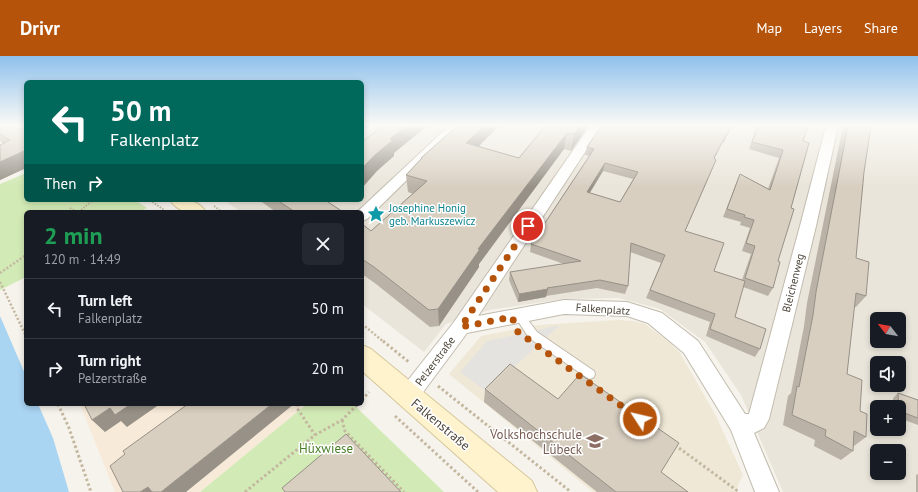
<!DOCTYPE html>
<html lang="en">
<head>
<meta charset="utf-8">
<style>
	:root { --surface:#171b24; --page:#242831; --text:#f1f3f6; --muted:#9ea1a6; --line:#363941; --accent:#b45309 }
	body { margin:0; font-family:"PT Sans",sans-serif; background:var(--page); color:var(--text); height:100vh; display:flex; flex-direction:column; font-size:15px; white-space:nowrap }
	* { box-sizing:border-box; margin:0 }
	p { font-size:13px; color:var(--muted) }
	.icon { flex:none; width:22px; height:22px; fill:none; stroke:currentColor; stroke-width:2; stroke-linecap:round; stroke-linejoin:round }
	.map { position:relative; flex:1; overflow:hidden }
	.sheet { position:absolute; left:24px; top:154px; width:340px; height:196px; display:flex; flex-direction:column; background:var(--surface); border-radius:6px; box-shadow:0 2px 6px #0003 }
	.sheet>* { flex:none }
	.hud { position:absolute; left:24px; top:24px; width:340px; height:122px; border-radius:6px; box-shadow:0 2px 6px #0003; background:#00695c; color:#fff; overflow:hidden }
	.needle { width:26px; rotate:301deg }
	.buttons { position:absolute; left:870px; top:256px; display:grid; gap:8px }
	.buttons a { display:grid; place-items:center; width:36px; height:36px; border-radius:6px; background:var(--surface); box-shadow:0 2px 6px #0003; font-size:20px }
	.pin { position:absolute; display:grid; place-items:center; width:34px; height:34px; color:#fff; margin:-17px; border:2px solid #fff; border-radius:50%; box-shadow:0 1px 4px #0007 }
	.me { position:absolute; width:44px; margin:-22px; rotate:305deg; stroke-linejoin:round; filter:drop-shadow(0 0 3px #0008) }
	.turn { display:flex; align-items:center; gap:14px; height:84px; padding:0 20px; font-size:18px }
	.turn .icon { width:52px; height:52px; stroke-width:2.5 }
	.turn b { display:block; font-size:28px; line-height:34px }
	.then { display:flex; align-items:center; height:38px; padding:0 20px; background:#0003; gap:8px; font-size:15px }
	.round { display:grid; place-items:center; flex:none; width:42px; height:42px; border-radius:6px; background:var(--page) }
	.headline { display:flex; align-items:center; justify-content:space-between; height:68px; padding:0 20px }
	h1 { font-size:24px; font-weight:700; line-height:30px; color:#1e9e55 }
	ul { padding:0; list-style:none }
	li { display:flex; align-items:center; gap:12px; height:60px; padding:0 20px; border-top:1px solid var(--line) }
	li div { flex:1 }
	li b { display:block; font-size:15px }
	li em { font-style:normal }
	header { display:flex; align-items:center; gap:24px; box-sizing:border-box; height:56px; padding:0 20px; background:var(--accent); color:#fff }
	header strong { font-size:19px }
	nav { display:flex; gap:22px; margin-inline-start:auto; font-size:14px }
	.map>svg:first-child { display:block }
</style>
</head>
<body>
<header>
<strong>Drivr</strong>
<nav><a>Map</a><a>Layers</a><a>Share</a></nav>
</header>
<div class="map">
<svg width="918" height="436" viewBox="0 0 918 436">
	<rect width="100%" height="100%" fill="#f6f3ec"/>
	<!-- residential -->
	<path fill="#eae5da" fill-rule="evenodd" d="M362,70h556v366h-135l-42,-97 -36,-53 -45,-33 -41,-11 -56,1 -74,11 -43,14 -22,28 -62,-48v-92h-121l-17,-12h138zM877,263h22v22h-22zM877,307h22v22h-22zM877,351h22v22h-22zM877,395h22v22h-22z"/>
	<!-- commercial -->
	<polygon fill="#f7ead8" points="80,348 307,348 200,436 115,436"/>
	<!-- education -->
	<polygon fill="#efe8d6" points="618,264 633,265 645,268 668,285 680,297 716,360 743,419 735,436 593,436 449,318 481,280 538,269"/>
	<!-- green -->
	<g fill="#d2eab5">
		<polygon points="26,117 26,144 135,144 147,152 139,156 26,156 26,221 0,234 0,128"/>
		<polygon points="307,348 353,348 444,436 200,436"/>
	</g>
	<!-- parking -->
	<polygon fill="#e5e3e0" points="560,269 487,336 460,316 487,285"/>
	<!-- water -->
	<polygon fill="#a9d4f2" points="0,260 26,320 26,348 38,348 53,382 69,436 0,436"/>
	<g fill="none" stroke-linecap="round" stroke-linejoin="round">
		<!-- lane casing -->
		<g stroke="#c2bbae" stroke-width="2">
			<polygon id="lane" points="519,255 522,256 537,276 594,315 595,318 594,321 590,323 586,321 529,282 514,259 516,256"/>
		</g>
		<!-- street casing -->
		<g stroke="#c2bbae" stroke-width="2">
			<g id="street">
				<polygon points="449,70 462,70 367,163 362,165 362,156 357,156"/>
				<polygon points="590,70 602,70 478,260 564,244 627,246 662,257 698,285 745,358 749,358 800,170 826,70 838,70 816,170 769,363 764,372 754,377 779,436 755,436 731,374 684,297 648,267 627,260 564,258 467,277 415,347 408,349 401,347 398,340 401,333 454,266"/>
			</g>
		</g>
		<!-- secondary casing -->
		<g stroke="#d6c79b" stroke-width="2">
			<g id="secondary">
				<path d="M170,144c14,0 27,-2 36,12 -15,0 -27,2 -36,-12z"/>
				<polygon points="362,289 371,293 532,425 537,436 498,436 362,315"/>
			</g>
		</g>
		<!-- path-far2 -->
		<g stroke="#c4b79f" stroke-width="2" stroke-dasharray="1.5 1.5" stroke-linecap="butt">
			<polyline points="150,144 164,154"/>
			<polyline points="214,150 222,156"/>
			<polyline points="70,152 77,156"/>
			<polyline points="79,156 93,144"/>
		</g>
		<!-- path-far1 -->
		<g stroke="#c4b79f" stroke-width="2.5" stroke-dasharray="2 2" stroke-linecap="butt">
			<polyline points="0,217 26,199"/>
			<polyline points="0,226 26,280"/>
			<polyline points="362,268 384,286"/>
		</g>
		<!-- path -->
		<g stroke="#c4b79f" stroke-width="3" stroke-dasharray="2.5 2.5" stroke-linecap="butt">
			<polyline points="383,285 410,307"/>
			<polyline points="438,330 571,436"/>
			<polyline points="362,344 369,336"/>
			<polyline points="58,348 69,372 91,436"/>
			<polyline points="298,348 297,352 315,379"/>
			<polyline points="395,360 478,436"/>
			<polyline points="342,364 345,375 404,436"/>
			<polyline points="675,389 739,436"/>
			<polyline points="245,436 315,379 342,364 358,348"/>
		</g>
		<!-- lane -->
		<use href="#lane" fill="#fff" fill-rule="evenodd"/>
		<!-- street -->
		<use href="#street" fill="#fff" fill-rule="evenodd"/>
		<!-- secondary -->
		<use href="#secondary" fill="#fff3cd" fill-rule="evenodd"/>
	</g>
	<!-- wall -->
	<g fill="#bab2a6" fill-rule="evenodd">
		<polygon points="0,70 26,76 26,112 0,124 0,89 3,87 0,85"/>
		<polygon points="545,70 588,70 571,95 564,93 479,208 479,211 439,270 430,271 376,228 362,218 362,168 371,175 413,138 408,136 406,119 421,104 421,102 479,90 519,102"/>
		<path d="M731,70l-7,17 -2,-1 -8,17 -29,72 29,40 28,9 9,-26 -9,-3 8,-23 -10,-3 1,-3 -18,-5 14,-36 3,-7 28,15 11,-31 -30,-9 8,-23h51l-5,15 -12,67 -13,53 -5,27 -5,8 -25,-9 -8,30 25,32 -5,8 -49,-21 4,-14 -64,-24 15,-35 -31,-11 -2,34 -3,8 -28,-6 -51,8v1l-28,5 -9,-22 1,-8 54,-8 -34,-12 1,-8 59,-88 -5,-1 2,-8zM603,115l30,8 -13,23 -30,-9z"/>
		<polygon points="843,70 871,70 864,116 856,202 866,240 856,251 854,251 847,318 860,355 866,381 854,390 853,390 853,395 841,404 814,390 815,384 783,369 788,340 791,337 804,270 807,247"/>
		<polygon points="259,144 325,144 343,156 276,156"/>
		<polygon points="485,333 558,343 688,436 597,436 484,346"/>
		<polygon points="898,337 918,344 918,369 899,362 899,351 893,351 893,342"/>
		<polygon points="918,418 918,436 916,436 916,419"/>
	</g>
	<!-- shaded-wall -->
	<g fill="#979187">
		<polygon points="406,70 427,70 394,97 394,100 377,115 362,132 362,112 390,83"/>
		<polygon points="484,70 499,70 466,103 466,87"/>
		<polygon points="580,70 588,70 571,95 574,78"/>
		<polygon points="567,77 564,93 479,208 479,211 439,270 438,253 478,193"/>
		<polygon points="26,94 26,112 0,124 0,106"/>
		<polygon points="605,107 603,115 585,144 587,136"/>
		<polygon points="548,233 546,241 518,246 519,238"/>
		<polygon points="131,348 160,348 127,371 121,365 105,376 92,364 110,352"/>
		<polygon points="272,348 294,348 186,436 161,436"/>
		<polygon points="148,431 154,436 140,436"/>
	</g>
	<!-- building -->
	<g fill="#d8cfc1" stroke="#979187" fill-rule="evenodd">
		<polygon points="0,70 16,70 26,76 26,94 0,106 0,89 10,84 0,78"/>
		<polygon points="382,70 406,70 390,83 393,84 375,99 362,112 362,86"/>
		<polygon points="457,70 484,70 466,87 519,102 545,70 580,70 574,78 567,77 478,193 480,193 438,253 429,254 374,211 362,203 362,168 371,175 427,125 406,119 422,102 421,102"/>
		<path d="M601,70h130l-4,9h-1l-12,23 2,2 -31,71 39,12 -10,28 31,10 -10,36 31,12 -6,20 -50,-20 5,-15 -65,-24 15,-35 -34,-12 -3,43 -28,-6 -53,8 1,1 -29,5 -9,-22 71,-11 -50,-17 63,-95 -7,-2zM605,107l33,9 -18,30 -33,-10z"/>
		<polygon points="758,70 808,70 803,85 809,87 791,152 794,153 778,205 780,206 773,232 745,222 755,190 746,187 754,164 744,161 745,159 727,153 740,118 770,134 783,94 752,86"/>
		<polygon points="848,70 871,70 864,116 856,202 869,206 866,240 856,237 847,318 862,324 860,355 867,358 866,381 854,375 853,395 825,380 826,374 792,359 797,330 799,331 813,259 816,236"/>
		<polygon points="277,144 325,144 343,156 295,156"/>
		<polygon points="510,308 558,343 580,318 679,387 661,416 688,436 616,436 485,333"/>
		<polygon points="898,337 918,344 918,362 899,355"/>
		<polygon points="84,348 131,348 115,359 110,352 92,364"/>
		<polygon points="188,348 272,348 161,436 152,436 148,431 140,436 123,436 110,410 125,398 123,395"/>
		<polygon points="346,378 401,436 285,436 282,432"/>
	</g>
	<!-- sky -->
	<linearGradient id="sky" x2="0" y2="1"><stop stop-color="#8fc1ec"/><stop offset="0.53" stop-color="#fbfaf6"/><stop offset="1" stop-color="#fbfaf6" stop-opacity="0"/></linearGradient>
	<rect width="918" height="131" fill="url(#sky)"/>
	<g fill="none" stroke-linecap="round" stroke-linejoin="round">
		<!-- route -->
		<polyline stroke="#b45309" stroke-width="7" stroke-dasharray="0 12.6" points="528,170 461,271 512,261 518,276 640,363"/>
	</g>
	<!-- icons -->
	<defs>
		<g id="sight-bare" transform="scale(1.38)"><path d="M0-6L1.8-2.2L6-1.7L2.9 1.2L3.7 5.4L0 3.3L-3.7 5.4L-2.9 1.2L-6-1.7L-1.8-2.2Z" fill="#0f9aa8" stroke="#fff" stroke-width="2.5" paint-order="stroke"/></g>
		<g id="school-bare" transform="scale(1.38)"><path d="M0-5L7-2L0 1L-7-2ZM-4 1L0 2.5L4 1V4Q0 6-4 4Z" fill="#8d6e63" stroke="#fff" stroke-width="2.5" paint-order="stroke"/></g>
	</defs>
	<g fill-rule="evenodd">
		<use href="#sight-bare" x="376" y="158"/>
		<use href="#school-bare" x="595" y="385"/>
	</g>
	<g text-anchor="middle" stroke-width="3" stroke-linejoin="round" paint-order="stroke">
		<!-- culture labels -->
		<g font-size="11" fill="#0d838f" stroke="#fff" text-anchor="start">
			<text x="389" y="156">Josephine Honig<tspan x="389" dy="13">geb. Markuszewicz</tspan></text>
		</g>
		<!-- street labels -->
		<g font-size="11" fill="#4b4439" stroke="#fff">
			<text transform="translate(793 227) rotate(-76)" y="4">Bleichenweg</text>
			<text transform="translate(603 253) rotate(4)" y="4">Falkenplatz</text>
			<text transform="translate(435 305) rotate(-53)" y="4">Pelzerstraße</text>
		</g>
		<!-- near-street labels -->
		<g font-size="13" fill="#4b4439" stroke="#fff">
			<text transform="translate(441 368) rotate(40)" y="5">Falkenstraße</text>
		</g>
		<!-- near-education labels -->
		<g font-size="13" fill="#785e54" stroke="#fff" text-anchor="end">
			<text x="582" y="383">Volkshochschule<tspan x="582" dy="15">Lübeck</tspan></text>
		</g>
		<!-- near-park labels -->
		<g font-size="13" fill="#4a7f2a" stroke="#fff">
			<text x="326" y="397">Hüxwiese</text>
		</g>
	</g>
</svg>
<div class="buttons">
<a><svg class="needle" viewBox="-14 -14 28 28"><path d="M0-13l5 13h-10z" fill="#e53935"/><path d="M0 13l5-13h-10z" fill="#9ea1a6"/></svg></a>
<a><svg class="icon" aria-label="sound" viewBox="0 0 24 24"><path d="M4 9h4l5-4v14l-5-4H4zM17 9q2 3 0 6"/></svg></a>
<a>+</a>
<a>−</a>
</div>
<div class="pin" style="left:528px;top:170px;background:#d93025"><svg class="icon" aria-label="arrive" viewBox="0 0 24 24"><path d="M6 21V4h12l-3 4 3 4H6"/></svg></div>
<svg class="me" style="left:640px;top:363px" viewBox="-20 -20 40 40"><circle r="17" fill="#b45309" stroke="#fff" stroke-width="3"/><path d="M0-11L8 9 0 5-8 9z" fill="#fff"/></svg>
<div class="hud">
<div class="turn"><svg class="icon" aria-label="left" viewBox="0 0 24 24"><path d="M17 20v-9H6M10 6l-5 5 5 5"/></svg><div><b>50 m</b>Falkenplatz</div></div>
<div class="then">Then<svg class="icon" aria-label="right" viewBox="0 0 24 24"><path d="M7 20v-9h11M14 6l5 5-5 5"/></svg></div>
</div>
<section class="sheet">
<div class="headline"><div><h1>2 min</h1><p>120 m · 14:49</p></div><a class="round"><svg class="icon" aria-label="close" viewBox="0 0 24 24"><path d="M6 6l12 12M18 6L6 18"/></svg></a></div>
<ul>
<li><svg class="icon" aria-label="left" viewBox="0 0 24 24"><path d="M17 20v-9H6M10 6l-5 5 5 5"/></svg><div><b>Turn left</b><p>Falkenplatz</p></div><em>50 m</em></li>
<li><svg class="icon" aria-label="right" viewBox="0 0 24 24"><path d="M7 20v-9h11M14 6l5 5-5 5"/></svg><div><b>Turn right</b><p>Pelzerstraße</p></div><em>20 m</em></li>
</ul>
</section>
</div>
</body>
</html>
